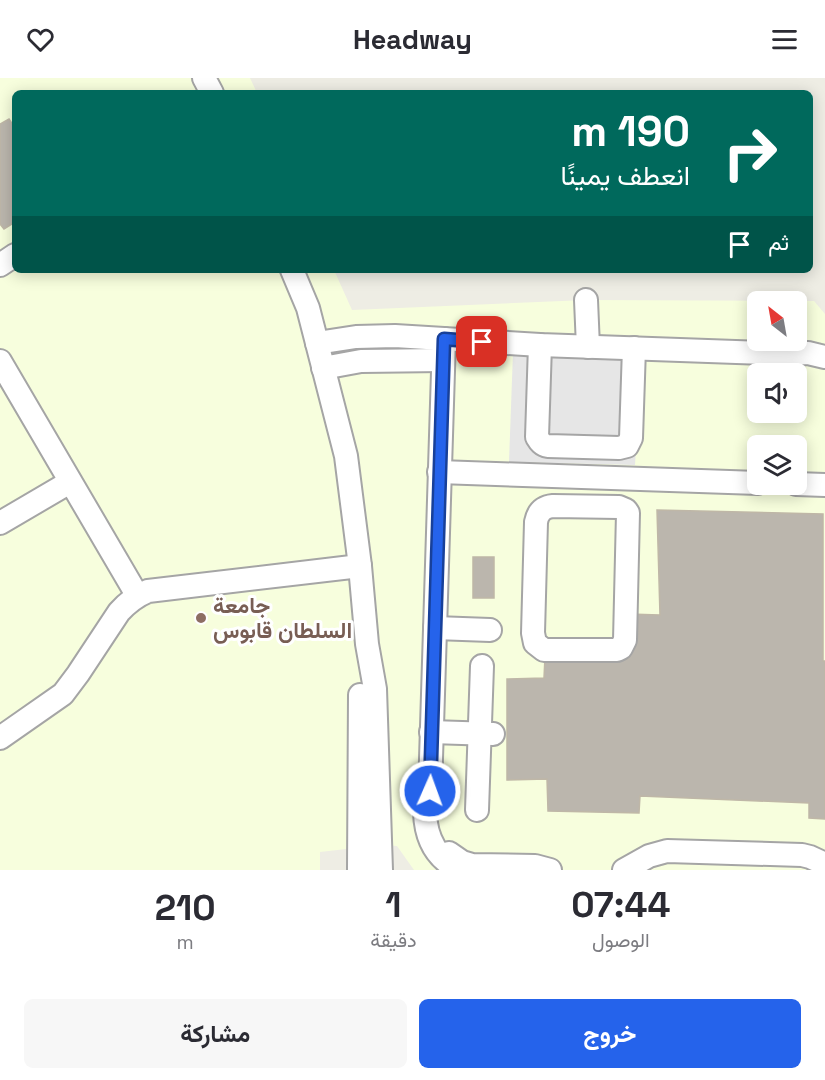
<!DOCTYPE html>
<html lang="ar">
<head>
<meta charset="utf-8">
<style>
	:root { --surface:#fff; --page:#f7f7f7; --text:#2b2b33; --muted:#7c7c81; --accent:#2563eb }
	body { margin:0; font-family:"Space Grotesk",Vazirmatn,sans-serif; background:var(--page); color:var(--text); direction:rtl; height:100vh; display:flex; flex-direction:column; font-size:22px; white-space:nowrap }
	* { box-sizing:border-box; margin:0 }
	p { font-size:20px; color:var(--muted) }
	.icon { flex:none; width:33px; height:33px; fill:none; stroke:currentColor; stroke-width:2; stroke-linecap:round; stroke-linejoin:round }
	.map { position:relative; height:792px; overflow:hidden; direction:ltr }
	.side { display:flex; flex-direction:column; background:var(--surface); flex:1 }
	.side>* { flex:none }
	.banner { position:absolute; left:12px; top:12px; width:801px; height:183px; border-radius:9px; box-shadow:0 3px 15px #0003; direction:rtl; background:#00695c; color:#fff; overflow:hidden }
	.needle { width:39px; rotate:329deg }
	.tools { position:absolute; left:747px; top:213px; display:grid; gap:12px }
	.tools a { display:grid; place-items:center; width:60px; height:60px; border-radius:9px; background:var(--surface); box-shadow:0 3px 15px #0003; font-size:30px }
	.pin { position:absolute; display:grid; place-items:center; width:51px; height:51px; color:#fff; margin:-26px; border-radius:12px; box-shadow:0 3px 9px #0006 }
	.me { position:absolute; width:66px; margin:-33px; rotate:2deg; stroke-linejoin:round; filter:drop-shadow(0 0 4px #0008) }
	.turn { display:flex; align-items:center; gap:21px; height:126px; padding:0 24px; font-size:27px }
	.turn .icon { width:78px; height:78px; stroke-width:2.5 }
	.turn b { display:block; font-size:42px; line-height:51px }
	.then { display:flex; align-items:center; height:57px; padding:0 24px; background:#0003; gap:12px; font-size:22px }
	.eta { display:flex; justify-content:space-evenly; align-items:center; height:102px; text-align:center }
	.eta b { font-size:36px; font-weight:700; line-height:42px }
	.primary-button { display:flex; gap:12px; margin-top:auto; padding:12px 24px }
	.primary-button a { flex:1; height:69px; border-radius:9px; background:var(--accent); color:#fff; font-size:24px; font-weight:700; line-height:69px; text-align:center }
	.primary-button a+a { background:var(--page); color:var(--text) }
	header { display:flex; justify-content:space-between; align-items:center; height:78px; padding:0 24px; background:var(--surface); font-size:27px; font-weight:700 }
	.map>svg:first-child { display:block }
</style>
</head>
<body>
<header><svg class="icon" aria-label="menu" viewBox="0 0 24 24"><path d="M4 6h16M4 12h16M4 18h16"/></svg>Headway<svg class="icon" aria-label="heart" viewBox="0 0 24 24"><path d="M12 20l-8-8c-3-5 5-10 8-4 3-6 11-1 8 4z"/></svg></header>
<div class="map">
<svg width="825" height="792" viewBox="0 0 825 792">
	<rect width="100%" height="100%" fill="#eeede4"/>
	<!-- education -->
	<path fill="#f7fedd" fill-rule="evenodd" d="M0,0h250l7,15h-242v177h319l18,40 234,-10 228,1 11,13v556h-411l-17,-24 -16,-1 -61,7v18h-320zM758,224h38v38h-38zM758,296h38v38h-38zM758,368h38v38h-38z"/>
	<!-- parking -->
	<polygon fill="#e6e6e6" points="513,274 641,278 635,387 509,384"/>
	<!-- building -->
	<g fill="#bbb6ad" stroke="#bfb7a7" stroke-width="1.5">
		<polygon points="9,41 15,50 15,144 4,151 0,146 0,46"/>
		<polygon points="657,432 823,436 823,583 825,583 825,741 809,740 809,725 640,718 639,735 548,733 547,701 507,702 507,601 544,600 545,579 627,581 629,536 660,537"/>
		<rect x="473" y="479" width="21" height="41"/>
	</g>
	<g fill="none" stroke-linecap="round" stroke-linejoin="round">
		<!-- minor casing -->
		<g stroke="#a5a5a5" stroke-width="26">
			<g id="minor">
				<polyline points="204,0 212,15"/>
				<polyline points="0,187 15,177"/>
				<polyline points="292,192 308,230 346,378 360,488 367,566 375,611 381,792"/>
				<polyline points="586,222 588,269"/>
				<path d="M444,261l-14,452c-4,7 -5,14 -5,22 1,26 12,46 35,57"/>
				<polyline points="317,265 356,259 395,258 540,267 793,276 808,275 825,279"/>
				<path d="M540,267l-3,92c3,5 5,8 11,9l71,2 8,-2 4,-8 3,-90"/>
				<polyline points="0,283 137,517"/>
				<polyline points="323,290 361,283 443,282"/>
				<polyline points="439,394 758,405"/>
				<polyline points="796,406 825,407"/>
				<path d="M553,428l66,1 7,3 2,3 -3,127 -4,8 -4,2h-73l-9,-7 -2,-10 3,-111c2,-10 7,-15 17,-16z"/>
				<polyline points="0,445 70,404"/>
				<polyline points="435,550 490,552"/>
				<polyline points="431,654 493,656"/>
				<path d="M0,660l63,-44 15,-20 41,-62c9,-10 17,-16 29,-21l212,-25"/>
				<polyline points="477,732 482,588"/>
				<polyline points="449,775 462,784 472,787 535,788 550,792"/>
				<polyline points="359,792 360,617"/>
				<polyline points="624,792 649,778 667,773 802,777 810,779 825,786"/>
			</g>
		</g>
		<!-- minor -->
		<use href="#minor" stroke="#fff" stroke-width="22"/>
	</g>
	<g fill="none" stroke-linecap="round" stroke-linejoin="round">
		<!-- route casing -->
		<g stroke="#184099" stroke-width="15">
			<polyline id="route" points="430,713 444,261 482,264"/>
		</g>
		<!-- route -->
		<use href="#route" stroke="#2563eb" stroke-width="10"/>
	</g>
	<!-- markers -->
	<circle fill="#8d6e63" stroke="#fff" stroke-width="2" cx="201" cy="540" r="6"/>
	<g text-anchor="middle" stroke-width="6" stroke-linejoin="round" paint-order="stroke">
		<!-- education labels -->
		<g font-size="22" font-weight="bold" fill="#785e54" stroke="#fff" text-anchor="start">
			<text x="213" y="535">جامعة<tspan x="213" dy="25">السلطان قابوس</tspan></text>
		</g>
	</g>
</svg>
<div class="tools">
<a><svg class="needle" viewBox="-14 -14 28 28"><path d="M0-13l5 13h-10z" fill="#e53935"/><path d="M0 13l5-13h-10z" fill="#7c7c81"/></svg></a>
<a><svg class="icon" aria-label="sound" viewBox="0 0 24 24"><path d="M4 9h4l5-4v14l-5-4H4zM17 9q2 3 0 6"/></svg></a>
<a><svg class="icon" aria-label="layers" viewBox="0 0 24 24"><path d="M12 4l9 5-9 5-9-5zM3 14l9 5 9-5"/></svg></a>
</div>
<div class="pin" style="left:482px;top:264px;background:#d93025"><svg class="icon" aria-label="arrive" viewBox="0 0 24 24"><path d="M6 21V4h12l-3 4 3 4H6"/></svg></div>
<svg class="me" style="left:430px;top:713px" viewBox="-20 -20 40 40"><circle r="17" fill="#2563eb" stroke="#fff" stroke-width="3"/><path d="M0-11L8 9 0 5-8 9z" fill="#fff"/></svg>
<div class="banner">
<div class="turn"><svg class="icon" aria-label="right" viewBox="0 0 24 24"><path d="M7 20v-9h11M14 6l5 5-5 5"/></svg><div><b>190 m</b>انعطف يمينًا</div></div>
<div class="then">ثم<svg class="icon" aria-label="arrive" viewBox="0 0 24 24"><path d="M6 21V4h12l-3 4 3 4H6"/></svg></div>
</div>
</div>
<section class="side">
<div class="eta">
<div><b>07:44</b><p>الوصول</p></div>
<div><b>1</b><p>دقيقة</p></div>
<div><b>210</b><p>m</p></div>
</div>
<div class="primary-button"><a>خروج</a><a>مشاركة</a></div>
</section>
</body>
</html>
